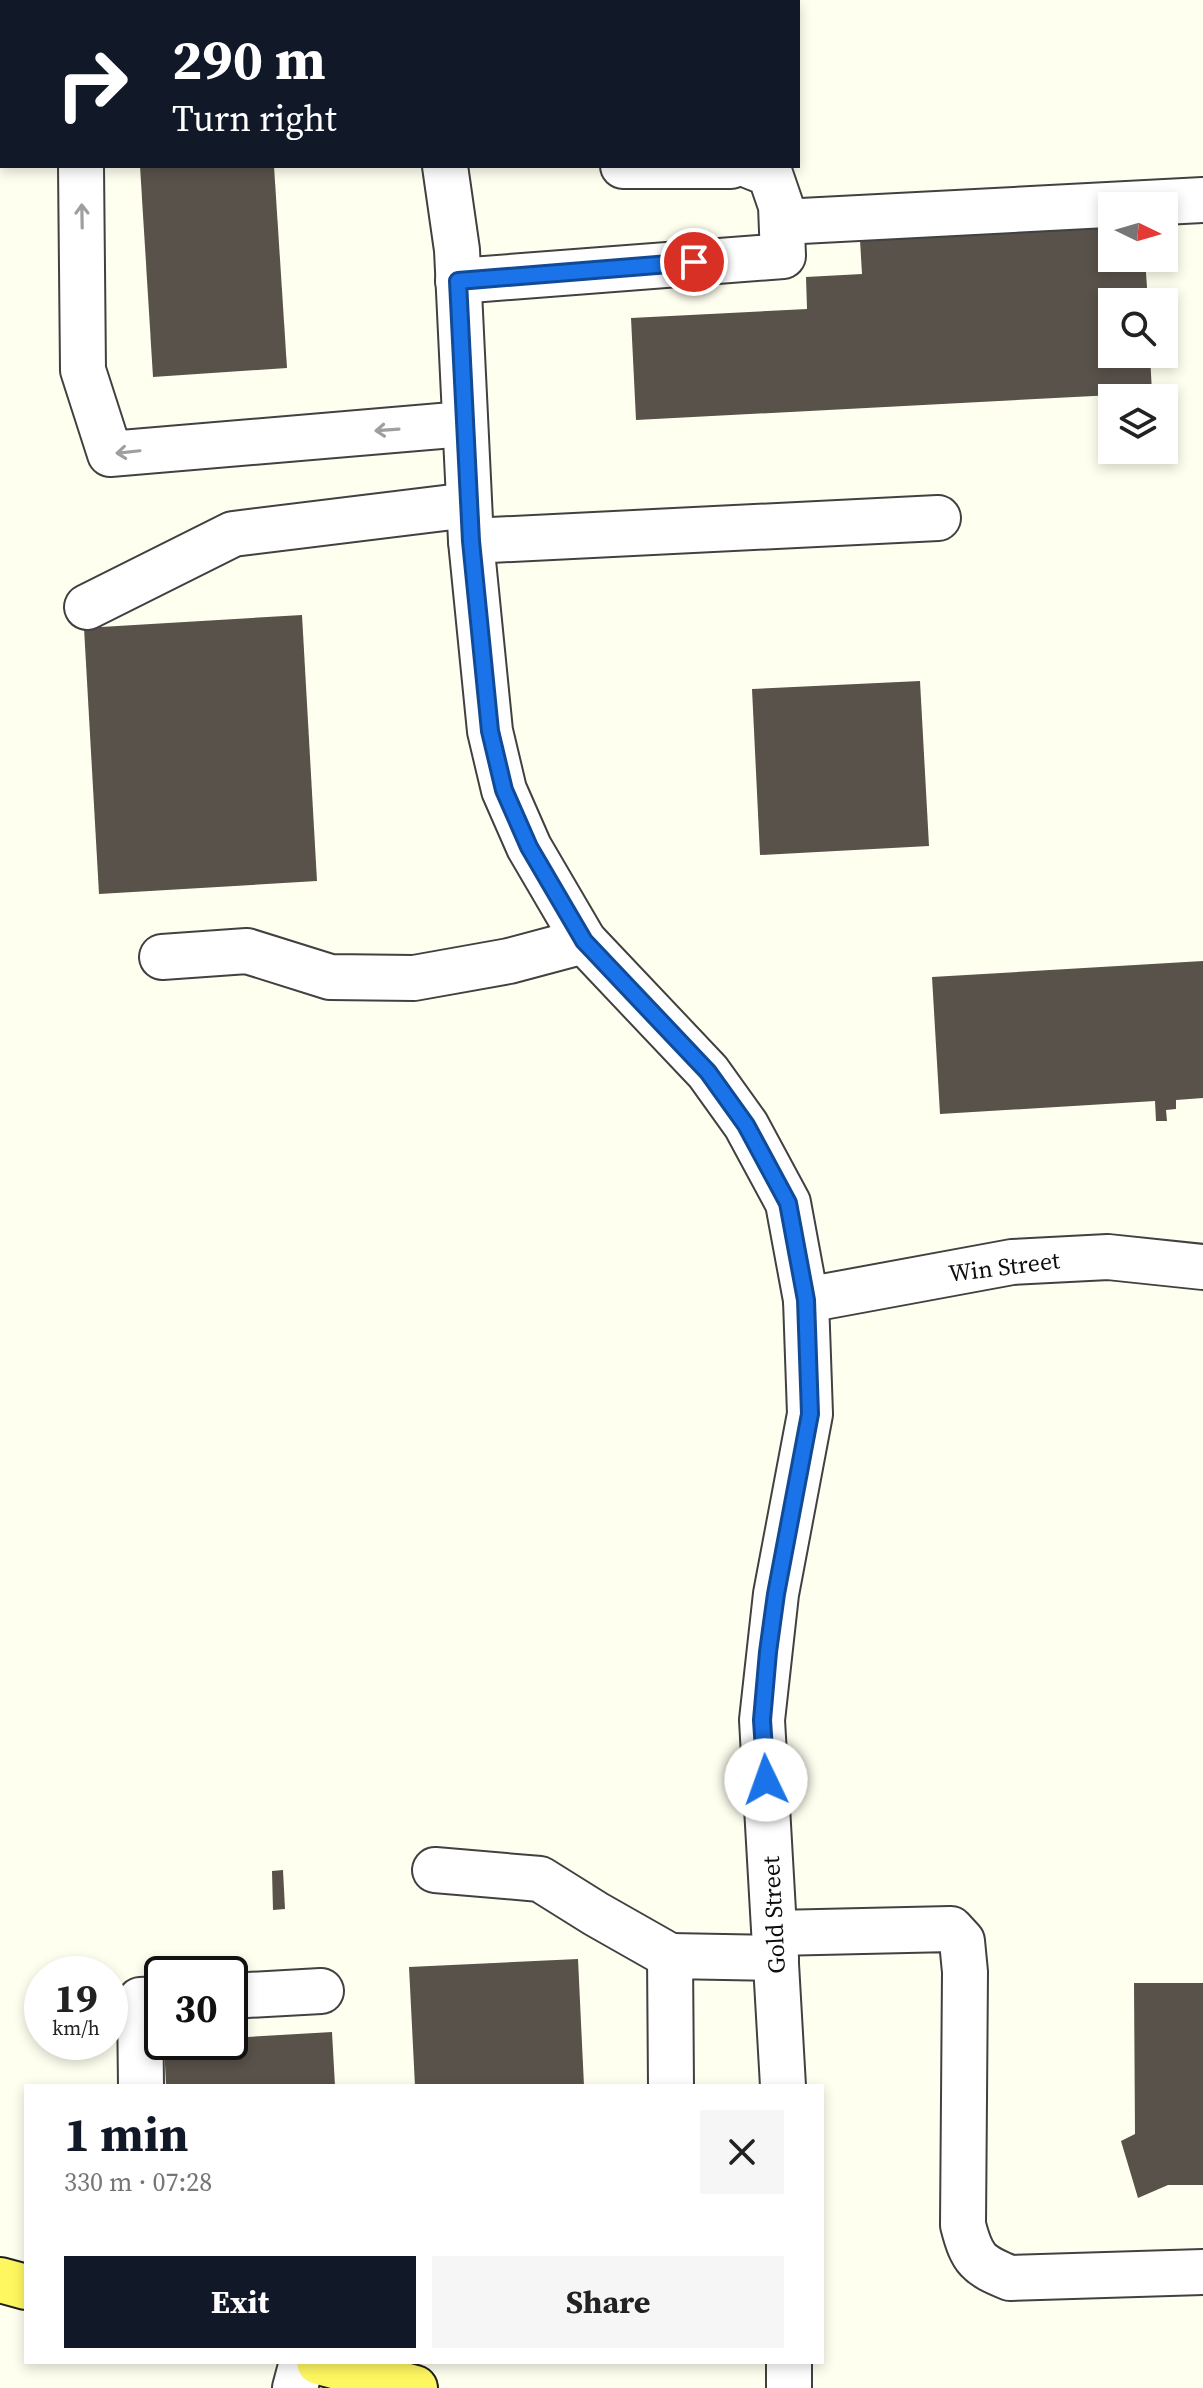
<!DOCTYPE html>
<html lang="en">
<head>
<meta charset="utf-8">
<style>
	:root { --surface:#fff; --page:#f6f6f6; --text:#222; --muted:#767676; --accent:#111827 }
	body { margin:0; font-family:"Source Serif 4",serif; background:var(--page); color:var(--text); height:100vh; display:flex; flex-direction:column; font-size:30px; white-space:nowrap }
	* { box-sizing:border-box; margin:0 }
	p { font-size:26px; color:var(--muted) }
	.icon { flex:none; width:44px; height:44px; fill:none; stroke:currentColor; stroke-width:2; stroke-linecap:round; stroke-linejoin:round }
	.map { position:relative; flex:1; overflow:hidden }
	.drawer { position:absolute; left:24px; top:2084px; width:800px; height:280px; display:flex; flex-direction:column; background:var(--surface); border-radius:0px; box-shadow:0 4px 12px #0003 }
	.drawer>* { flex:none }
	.hud { position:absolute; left:0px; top:0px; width:800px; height:168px; box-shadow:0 4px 12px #0003; background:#111827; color:#fff; overflow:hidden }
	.needle { width:52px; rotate:95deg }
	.fabs { position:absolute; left:1098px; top:192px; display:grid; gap:16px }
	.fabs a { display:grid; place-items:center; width:80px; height:80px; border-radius:0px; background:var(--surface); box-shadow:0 4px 12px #0003; font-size:40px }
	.speed { position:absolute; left:24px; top:1956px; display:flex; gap:16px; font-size:40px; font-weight:700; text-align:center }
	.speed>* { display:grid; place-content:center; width:104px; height:104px; border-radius:50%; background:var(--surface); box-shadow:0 4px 12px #0003; line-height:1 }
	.speed small { font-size:20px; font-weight:400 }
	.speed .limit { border:4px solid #111; border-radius:12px; background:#fff; color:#111 }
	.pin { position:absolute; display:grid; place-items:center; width:68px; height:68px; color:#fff; margin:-34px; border:4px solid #fff; border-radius:50%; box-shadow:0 2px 8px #0007 }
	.me { position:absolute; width:88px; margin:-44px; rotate:357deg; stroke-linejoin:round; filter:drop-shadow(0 0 6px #0008) }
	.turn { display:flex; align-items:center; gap:28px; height:168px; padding:0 40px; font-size:36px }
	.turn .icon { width:104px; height:104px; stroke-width:2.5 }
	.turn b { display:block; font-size:56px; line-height:68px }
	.round { display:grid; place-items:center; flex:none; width:84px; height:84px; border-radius:0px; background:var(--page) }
	.headline { display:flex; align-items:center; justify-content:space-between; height:136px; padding:0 40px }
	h1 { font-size:48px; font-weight:700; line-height:60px; color:var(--accent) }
	.action { display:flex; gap:16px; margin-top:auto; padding:16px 40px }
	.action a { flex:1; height:92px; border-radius:0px; background:var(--accent); color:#fff; font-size:32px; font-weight:700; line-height:92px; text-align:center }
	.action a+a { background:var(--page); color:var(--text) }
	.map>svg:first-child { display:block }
</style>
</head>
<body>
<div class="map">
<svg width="1203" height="2388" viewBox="0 0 1203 2388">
	<rect width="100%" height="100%" fill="#fffff0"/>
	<!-- building -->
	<g fill="#58524a">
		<polygon points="140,166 274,166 287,368 153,377"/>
		<polygon points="1112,227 1112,258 1145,258 1148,302 1112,302 1112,354 1150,354 1152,393 636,420 631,318 807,309 806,277 862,274 860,240"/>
		<polygon points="302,615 317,881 99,894 84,628"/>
		<polygon points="920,681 929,846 760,855 752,689"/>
		<polygon points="1203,961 1203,1098 1176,1100 1176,1109 1166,1110 1167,1121 1156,1121 1155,1101 940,1114 932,977"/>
		<polygon points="283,1870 285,1909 273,1910 272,1871"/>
		<polygon points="578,1959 584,2086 415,2086 409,1967"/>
		<polygon points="1134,1983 1203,1983 1203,2185 1168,2185 1138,2198 1121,2141 1135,2134"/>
		<polygon points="332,2032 335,2086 166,2086 164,2042 230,2042 230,2038"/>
	</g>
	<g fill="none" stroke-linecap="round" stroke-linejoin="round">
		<!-- minor casing -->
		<g stroke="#414141" stroke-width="48">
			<g id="minor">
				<polyline points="81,166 83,370 110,454 464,424"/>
				<polyline points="445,166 457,250 471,541 490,731 504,790 529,847 584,941 708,1072 746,1125 788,1203 806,1300 810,1414 776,1594 762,1720 783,2086"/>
				<polyline points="623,166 731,166"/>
				<polyline points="782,222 1203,200"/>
				<polyline points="458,281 783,256 781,206 770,174 750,166"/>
				<polyline points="471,541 938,518"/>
				<polyline points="87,607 233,534 469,505"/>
				<polyline points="162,957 247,951 330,977 414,978 509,961 584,941"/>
				<polyline points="806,1300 1012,1262 1108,1257 1203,1267"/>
				<polyline points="435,1870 540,1879 596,1914 670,1956"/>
				<path d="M775,1933l176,-4 11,12 3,31 -2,253c9,35 15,40 47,53l193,-6"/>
				<polyline points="230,1996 321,1991"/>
				<polyline points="141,2086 140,2000 162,1999"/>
				<polyline points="671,2086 670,1956 776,1958"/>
				<polyline points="789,2362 789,2388"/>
				<polyline points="295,2388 302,2362"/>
			</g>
		</g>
		<!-- major casing -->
		<g stroke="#1f1f1f" stroke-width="48">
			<g id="major">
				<polyline points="0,2280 26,2287"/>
				<polyline points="319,2362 415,2388"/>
			</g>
		</g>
		<!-- minor -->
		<use href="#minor" stroke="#fff" stroke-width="44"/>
		<!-- major -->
		<use href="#major" stroke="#fff760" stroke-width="44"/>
	</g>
	<!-- one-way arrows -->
	<defs><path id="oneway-shaft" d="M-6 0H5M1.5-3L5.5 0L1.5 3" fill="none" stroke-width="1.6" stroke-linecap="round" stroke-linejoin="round" transform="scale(2)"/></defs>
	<g stroke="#9f9f9f">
		<use href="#oneway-shaft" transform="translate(82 216) rotate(-91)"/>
		<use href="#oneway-shaft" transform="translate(387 430) rotate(176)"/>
		<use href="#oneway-shaft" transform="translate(128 452) rotate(174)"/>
	</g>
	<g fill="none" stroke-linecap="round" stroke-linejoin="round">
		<!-- route casing -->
		<g stroke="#114b97" stroke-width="20">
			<polyline id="route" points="694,262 458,281 471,541 490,731 504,790 529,847 584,941 708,1072 746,1125 788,1203 806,1300 810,1414 776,1594 768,1652 762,1720 766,1780"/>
		</g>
		<!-- route -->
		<use href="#route" stroke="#1a73e8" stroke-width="14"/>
	</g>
	<g text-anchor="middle" stroke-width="8" stroke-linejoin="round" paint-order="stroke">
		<!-- street labels -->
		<g font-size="24" fill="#0e0e0e" stroke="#fff">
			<text transform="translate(1004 1267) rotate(-7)" y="8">Win Street</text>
			<text transform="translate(774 1915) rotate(-93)" y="8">Gold Street</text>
		</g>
	</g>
</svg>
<div class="fabs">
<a><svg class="needle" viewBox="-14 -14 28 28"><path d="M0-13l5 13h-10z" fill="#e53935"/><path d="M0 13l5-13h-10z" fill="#767676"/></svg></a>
<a><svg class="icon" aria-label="search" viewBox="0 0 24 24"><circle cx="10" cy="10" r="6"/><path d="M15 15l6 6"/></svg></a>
<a><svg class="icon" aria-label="layers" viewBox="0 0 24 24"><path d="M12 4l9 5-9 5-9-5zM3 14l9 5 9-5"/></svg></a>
</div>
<div class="speed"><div>19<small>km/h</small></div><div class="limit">30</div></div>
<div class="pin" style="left:694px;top:262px;background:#d93025"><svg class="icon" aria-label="arrive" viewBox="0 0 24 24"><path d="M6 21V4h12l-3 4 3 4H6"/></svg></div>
<svg class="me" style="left:766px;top:1780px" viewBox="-20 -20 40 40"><circle r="19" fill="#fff"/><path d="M0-13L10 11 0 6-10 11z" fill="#1a73e8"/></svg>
<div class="hud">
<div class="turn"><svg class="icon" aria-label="right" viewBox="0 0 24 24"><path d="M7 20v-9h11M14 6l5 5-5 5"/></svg><div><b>290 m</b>Turn right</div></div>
</div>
<section class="drawer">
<div class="headline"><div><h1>1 min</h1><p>330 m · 07:28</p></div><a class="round"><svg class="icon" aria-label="close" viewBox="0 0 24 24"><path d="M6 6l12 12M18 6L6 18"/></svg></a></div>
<div class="action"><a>Exit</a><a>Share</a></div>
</section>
</div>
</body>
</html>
